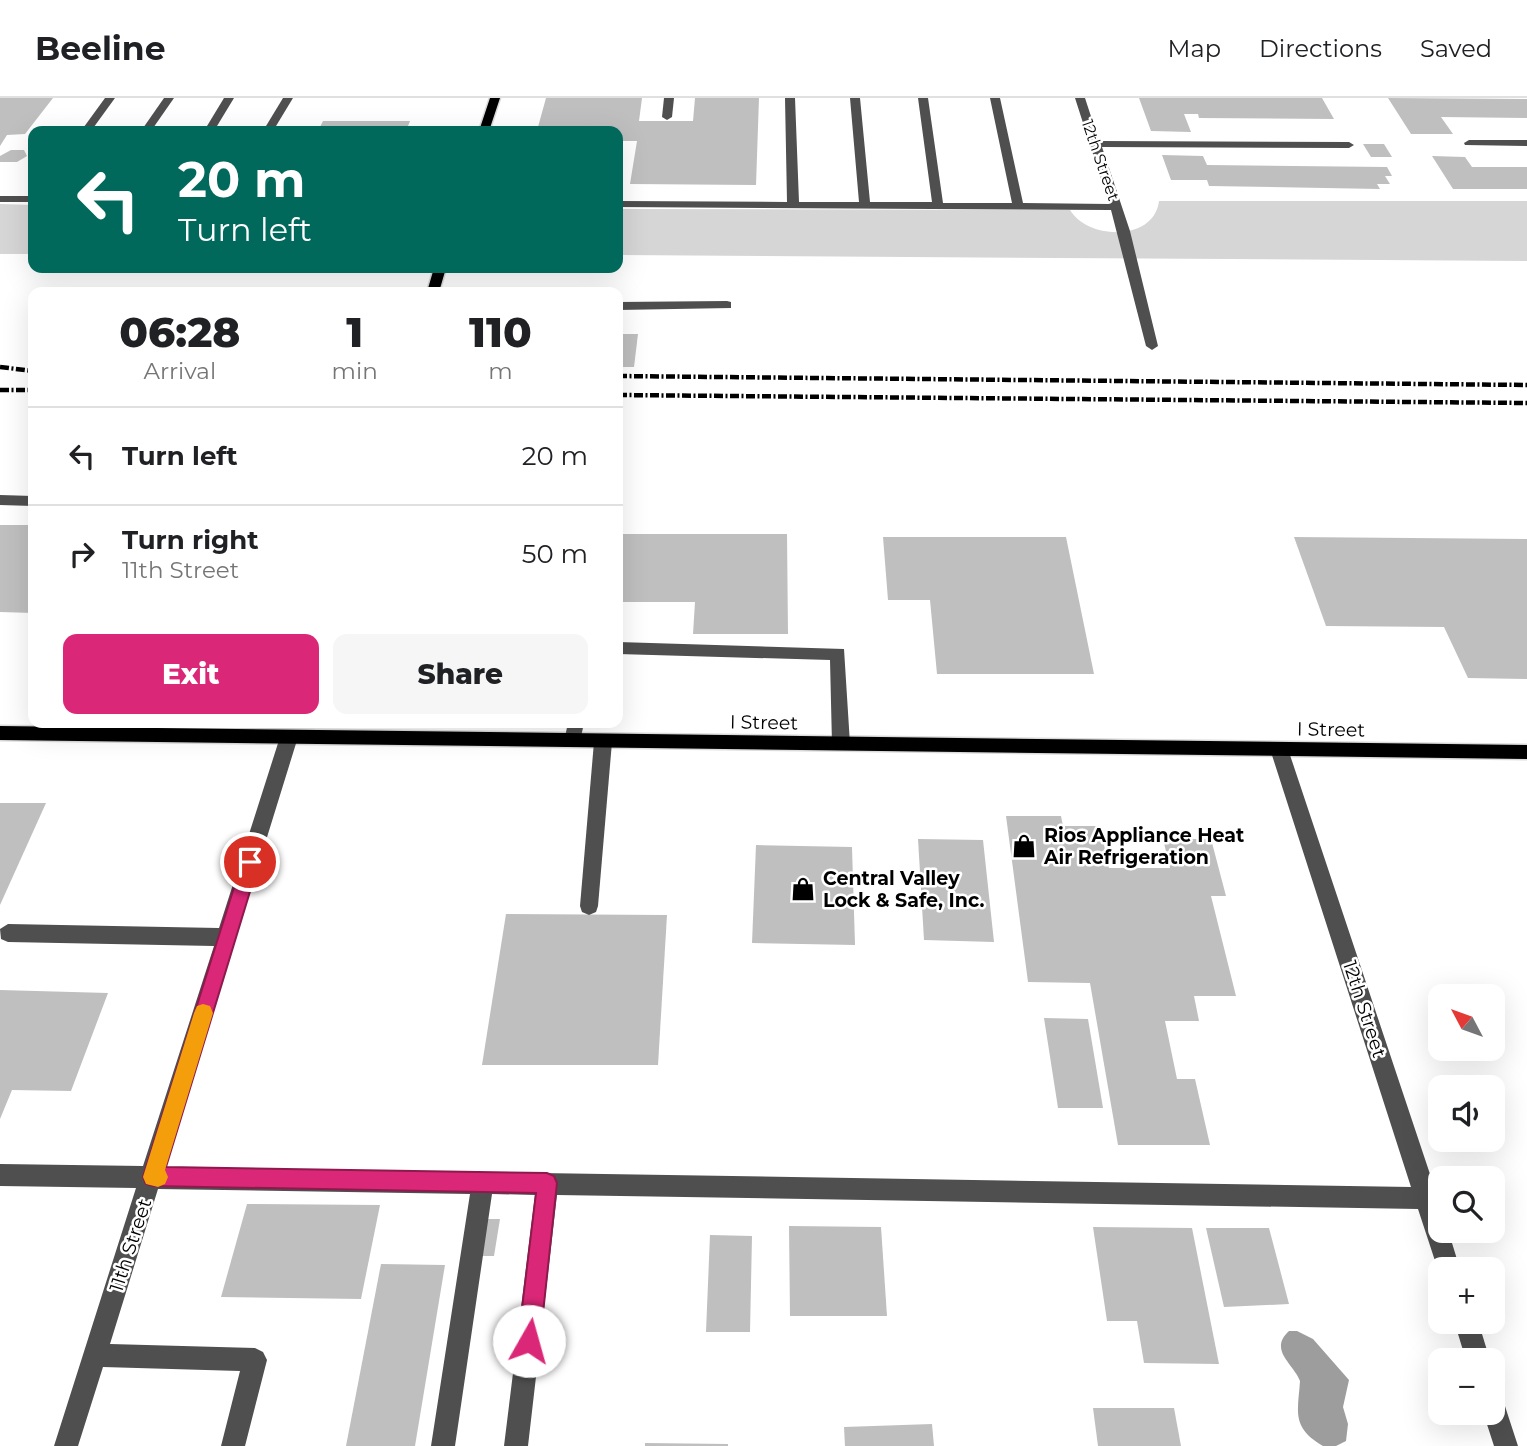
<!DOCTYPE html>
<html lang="en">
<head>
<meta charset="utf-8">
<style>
	:root { --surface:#fff; --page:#f6f6f6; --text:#202124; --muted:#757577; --line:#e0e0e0; --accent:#db2777 }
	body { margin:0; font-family:Montserrat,sans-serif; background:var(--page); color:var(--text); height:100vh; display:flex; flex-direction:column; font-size:26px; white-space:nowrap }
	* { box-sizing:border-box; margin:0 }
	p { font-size:23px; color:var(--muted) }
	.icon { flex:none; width:38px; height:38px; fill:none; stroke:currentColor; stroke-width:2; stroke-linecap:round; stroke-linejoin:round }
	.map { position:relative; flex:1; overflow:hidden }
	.panel { position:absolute; left:28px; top:189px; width:595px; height:441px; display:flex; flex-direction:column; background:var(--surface); border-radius:14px; box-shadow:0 7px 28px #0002 }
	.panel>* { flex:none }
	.top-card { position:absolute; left:28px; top:28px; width:595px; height:147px; border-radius:14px; box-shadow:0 7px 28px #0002; background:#00695c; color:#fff; overflow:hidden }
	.needle { width:46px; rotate:311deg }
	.buttons { position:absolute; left:1428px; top:886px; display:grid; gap:14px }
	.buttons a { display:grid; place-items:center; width:77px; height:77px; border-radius:14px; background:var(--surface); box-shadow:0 7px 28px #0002; font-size:35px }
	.pin { position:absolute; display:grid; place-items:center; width:60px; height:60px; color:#fff; margin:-30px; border:4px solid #fff; border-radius:50%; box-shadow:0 2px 7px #0007 }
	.me { position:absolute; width:77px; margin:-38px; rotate:7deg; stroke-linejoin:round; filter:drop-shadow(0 0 5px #0008) }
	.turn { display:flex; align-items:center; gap:24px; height:147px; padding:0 35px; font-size:32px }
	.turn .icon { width:91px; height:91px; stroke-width:2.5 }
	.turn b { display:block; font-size:49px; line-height:60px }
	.eta { display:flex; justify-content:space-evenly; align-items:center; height:119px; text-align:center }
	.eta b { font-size:42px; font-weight:800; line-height:49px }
	.button { display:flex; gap:14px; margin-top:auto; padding:14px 35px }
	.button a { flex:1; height:80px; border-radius:14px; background:var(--accent); color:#fff; font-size:28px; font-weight:800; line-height:80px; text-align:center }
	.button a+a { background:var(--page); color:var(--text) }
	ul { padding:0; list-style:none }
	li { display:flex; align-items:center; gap:21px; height:98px; padding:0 35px; border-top:2px solid var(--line) }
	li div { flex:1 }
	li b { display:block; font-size:26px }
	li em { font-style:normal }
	header { display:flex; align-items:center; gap:42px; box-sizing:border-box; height:98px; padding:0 35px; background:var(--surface); border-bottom:2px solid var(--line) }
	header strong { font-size:33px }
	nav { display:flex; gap:38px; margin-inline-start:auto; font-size:24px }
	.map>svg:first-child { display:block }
</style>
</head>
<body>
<header>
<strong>Beeline</strong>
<nav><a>Map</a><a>Directions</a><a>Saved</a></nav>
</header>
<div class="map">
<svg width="1527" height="1348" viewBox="0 0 1527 1348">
	<rect width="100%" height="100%" fill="#fff"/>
	<!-- green -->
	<g fill="#d6d6d6">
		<path d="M1159,103h368v60l-909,-6v-46l452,1c18,30 84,32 89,-9z"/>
		<polygon points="0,106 33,107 33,156 0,156"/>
	</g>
	<!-- water -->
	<path fill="#9d9d9d" d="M1289,1233h8l16,8 36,41 -6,27 5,17 -2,17 -10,5h-13c-32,-19 -25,-34 -23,-65 -6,-17 -32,-31 -11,-50z"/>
	<!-- building -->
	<g fill="#bfbfbf">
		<polygon points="0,0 53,0 25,36 7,37 0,48"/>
		<polygon points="546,0 642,0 639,23 693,23 695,0 759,0 756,87 630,86 637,43 618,43 618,33 544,33 538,29"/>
		<polygon points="1139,0 1322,0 1334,21 1199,20 1198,16 1184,16 1191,34 1151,33"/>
		<polygon points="1388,0 1527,1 1527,20 1441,19 1453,36 1411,36"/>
		<polygon points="323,23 410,23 406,33 318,33"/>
		<polygon points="1363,46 1384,46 1392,59 1371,59"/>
		<polygon points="11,52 24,52 27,58 17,64 0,64 0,58"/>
		<polygon points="1162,57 1203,58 1207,67 1387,69 1392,78 1385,78 1390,86 1377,86 1380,91 1209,88 1207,82 1171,82"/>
		<polygon points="1432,58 1465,59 1472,69 1527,69 1527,91 1453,91"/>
		<polygon points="618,236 638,236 634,269 618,269"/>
		<polygon points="0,427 33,427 33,515 0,514"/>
		<polygon points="618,436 787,436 788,536 693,536 695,504 618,504"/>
		<polygon points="883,439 1066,439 1094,576 937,576 930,502 888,502"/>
		<polygon points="1294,439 1527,441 1527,581 1468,580 1444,529 1326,528"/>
		<polygon points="0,705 46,705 0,807"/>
		<polygon points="1006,718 1061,718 1063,728 1100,728 1109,770 1170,770 1163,741 1211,741 1226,798 1211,798 1236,898 1194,898 1199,923 1165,923 1177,981 1195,981 1210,1047 1118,1047 1090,885 1028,884"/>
		<polygon points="918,741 983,742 994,844 924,842"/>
		<polygon points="756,747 852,749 855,847 752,845"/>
		<polygon points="506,816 667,817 658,967 482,967"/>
		<polygon points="0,892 108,895 71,993 12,992 0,1021"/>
		<polygon points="1044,920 1088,921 1103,1010 1058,1010"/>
		<polygon points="247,1106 380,1107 361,1201 221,1199"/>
		<polygon points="483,1121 500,1121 494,1158 477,1158"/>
		<polygon points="789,1128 881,1129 887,1218 790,1218"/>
		<polygon points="1093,1129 1192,1130 1219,1266 1144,1265 1137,1223 1107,1223"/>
		<polygon points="1206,1130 1269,1130 1289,1206 1224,1209"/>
		<polygon points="710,1137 752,1138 750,1234 706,1234"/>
		<polygon points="381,1166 445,1167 415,1348 346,1348"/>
		<polygon points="1093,1310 1174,1310 1181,1348 1098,1348"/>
		<polygon points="932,1326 934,1348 845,1348 844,1329"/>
		<polygon points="645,1345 728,1346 728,1348 645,1348"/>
	</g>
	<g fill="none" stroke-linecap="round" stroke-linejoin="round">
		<!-- major casing -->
		<g stroke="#dbdbdb" stroke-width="3">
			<g id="major">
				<polygon points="490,0 500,0 489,33 479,33"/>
				<polygon points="434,170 446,170 439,194 427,194"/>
				<polygon points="0,628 1527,647 1527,661 0,642"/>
			</g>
		</g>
		<!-- minor -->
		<g fill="#4f4f4f" fill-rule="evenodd">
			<polygon points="105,0 115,0 91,33 81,33"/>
			<polygon points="164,0 174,0 151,33 141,33"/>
			<polygon points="224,0 234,0 214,33 204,33"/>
			<polygon points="283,0 293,0 273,33 263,33"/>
			<polygon points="664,0 674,0 672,19 667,22 662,19"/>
			<polygon points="785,0 795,0 799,104 859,104 850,0 860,0 870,104 932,104 918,0 928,0 943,105 1012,105 990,0 1000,0 1023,105 1109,106 1075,0 1085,0 1099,43 1349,44 1354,47 1349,50 1102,49 1130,133 1158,248 1152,252 1146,248 1111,112 618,109 618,103 787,104"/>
			<polygon points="1469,42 1527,42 1527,48 1465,47 1464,45"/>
			<rect x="0" y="98" width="33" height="6"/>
			<polygon points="727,203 731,204 731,210 618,212 618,204"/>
			<polygon points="0,397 33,398 33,408 0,407"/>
			<polygon points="618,544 844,551 850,646 847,651 835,651 832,646 830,562 618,556"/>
			<polygon points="568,625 584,625 579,648 567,648 564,643"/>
			<polygon points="289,632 295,634 298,639 165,1069 1411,1089 1270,651 1273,646 1279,644 1285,646 1288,651 1438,1100 1440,1132 1448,1132 1460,1171 1440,1171 1440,1178 1418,1111 557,1097 528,1348 504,1348 535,1097 492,1096 455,1348 431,1348 470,1096 158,1091 110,1246 255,1250 263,1254 267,1262 245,1348 221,1348 240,1273 103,1269 78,1348 54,1348 136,1090 0,1088 0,1066 143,1068 214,848 8,844 1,841 0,831 8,826 219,830 280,639 283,634"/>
			<polygon points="603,637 609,639 612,644 598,808 596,814 589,817 582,814 580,808 594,644 597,639"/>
			<polygon points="1454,1223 1478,1223 1490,1262 1466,1262"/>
			<polygon points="1493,1296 1502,1299 1518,1348 1494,1348 1483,1314 1493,1314"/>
		</g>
		<!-- major -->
		<use href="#major" fill="#000" fill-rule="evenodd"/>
		<!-- rail -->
		<g stroke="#000" stroke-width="4.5" stroke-dasharray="9 2.5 2 2.5" stroke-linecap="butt">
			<polyline points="0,269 33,273"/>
			<polyline points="618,278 1527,287"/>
			<polyline points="0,292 33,292"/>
			<polyline points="618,297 1527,305"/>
		</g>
	</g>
	<!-- route -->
	<polygon fill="#db2777" stroke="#8e194d" stroke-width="2" points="250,756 256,759 259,764 166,1069 547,1075 554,1078 557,1085 540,1243 536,1250 529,1254 521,1250 518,1243 536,1095 153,1088 146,1086 143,1079 242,764 244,759"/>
	<!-- slow -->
	<polygon fill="#f59e0b" points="203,906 210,908 213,915 165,1072 168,1079 165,1086 158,1089 146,1086 143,1079 194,915 197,908"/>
	<!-- icons -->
	<defs>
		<g id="shop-bare" transform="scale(1.89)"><path d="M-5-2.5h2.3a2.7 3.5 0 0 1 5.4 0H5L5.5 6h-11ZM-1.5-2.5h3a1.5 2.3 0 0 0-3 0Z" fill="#000" stroke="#fff" stroke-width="2.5" paint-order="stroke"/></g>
	</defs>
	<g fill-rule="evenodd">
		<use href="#shop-bare" x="1024" y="748"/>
		<use href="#shop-bare" x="803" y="791"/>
	</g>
	<g text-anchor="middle" stroke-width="5" stroke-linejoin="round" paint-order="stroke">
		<!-- far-street labels -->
		<g font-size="16" fill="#000" stroke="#fff">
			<text transform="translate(1101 62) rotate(71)" y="6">12th Street</text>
		</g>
		<!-- street labels -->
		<g font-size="19" fill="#000" stroke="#fff">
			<text transform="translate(764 624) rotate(1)" y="7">I Street</text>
			<text transform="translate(1331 631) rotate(1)" y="7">I Street</text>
			<text transform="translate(1365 911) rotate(72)" y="7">12th Street</text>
			<text transform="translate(130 1147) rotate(-72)" y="7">11th Street</text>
		</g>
		<!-- poi labels -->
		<g font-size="19" font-weight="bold" fill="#000" stroke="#fff" text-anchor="start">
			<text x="1044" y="744">Rios Appliance Heat<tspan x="1044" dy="22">Air Refrigeration</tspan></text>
			<text x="823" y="787">Central Valley<tspan x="823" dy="22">Lock &amp; Safe, Inc.</tspan></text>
		</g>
	</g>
</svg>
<div class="buttons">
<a><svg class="needle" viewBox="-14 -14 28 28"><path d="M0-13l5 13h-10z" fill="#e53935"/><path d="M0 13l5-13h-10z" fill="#757577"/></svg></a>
<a><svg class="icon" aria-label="sound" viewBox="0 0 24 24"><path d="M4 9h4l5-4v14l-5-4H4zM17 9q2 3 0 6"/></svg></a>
<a><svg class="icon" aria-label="search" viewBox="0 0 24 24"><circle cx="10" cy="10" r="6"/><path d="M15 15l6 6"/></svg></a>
<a>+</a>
<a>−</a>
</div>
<div class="pin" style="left:250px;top:764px;background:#d93025"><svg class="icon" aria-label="arrive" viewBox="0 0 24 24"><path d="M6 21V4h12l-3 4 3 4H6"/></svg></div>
<svg class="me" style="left:529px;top:1243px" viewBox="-20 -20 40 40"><circle r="19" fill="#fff"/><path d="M0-13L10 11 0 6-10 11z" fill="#db2777"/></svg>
<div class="top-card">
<div class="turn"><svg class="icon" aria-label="left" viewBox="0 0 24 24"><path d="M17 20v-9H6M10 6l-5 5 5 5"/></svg><div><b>20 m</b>Turn left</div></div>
</div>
<section class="panel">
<div class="eta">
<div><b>06:28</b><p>Arrival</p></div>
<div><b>1</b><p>min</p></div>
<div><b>110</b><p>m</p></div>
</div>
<ul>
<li><svg class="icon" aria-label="left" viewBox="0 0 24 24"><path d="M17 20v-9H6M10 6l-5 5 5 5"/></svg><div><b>Turn left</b></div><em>20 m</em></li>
<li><svg class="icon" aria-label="right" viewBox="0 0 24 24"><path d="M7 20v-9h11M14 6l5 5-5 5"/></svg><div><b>Turn right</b><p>11th Street</p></div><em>50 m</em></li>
</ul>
<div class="button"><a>Exit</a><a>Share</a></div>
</section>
</div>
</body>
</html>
